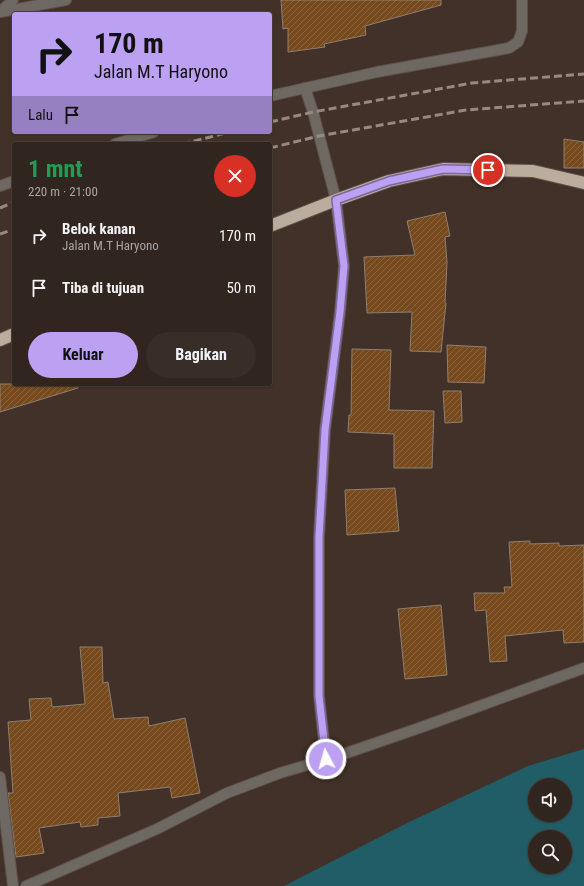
<!DOCTYPE html>
<html lang="id">
<head>
<meta charset="utf-8">
<style>
	:root { --surface:#31251f; --page:#392d28; --text:#f1f3f6; --muted:#a8a5a4; --line:#4c423d; --accent:#bca0f2 }
	body { margin:0; font-family:"Roboto Condensed",sans-serif; background:var(--page); color:var(--text); height:100vh; display:flex; flex-direction:column; font-size:15px; white-space:nowrap }
	* { box-sizing:border-box; margin:0 }
	p { font-size:13px; color:var(--muted) }
	.icon { flex:none; width:22px; height:22px; fill:none; stroke:currentColor; stroke-width:2; stroke-linecap:round; stroke-linejoin:round }
	.map { position:relative; flex:1; overflow:hidden }
	.side { position:absolute; left:12px; top:142px; width:260px; height:244px; display:flex; flex-direction:column; background:var(--surface); border-radius:4px; box-shadow:0 1px 3px #0004,0 0 0 1px var(--line) }
	.side>* { flex:none }
	.guide { position:absolute; left:12px; top:12px; width:260px; height:122px; border-radius:4px; box-shadow:0 1px 3px #0004,0 0 0 1px var(--line); background:#bca0f2; color:#111; overflow:hidden }
	.controls { position:absolute; left:528px; top:778px; display:grid; gap:8px }
	.controls a { display:grid; place-items:center; width:44px; height:44px; border-radius:50%; background:var(--surface); box-shadow:0 1px 3px #0004,0 0 0 1px var(--line); font-size:20px }
	.pin { position:absolute; display:grid; place-items:center; width:34px; height:34px; color:#fff; margin:-17px; border:2px solid #fff; border-radius:50%; box-shadow:0 1px 4px #0007 }
	.me { position:absolute; width:44px; margin:-22px; rotate:354deg; stroke-linejoin:round; filter:drop-shadow(0 0 3px #0008) }
	.turn { display:flex; align-items:center; gap:14px; height:84px; padding:0 16px; font-size:18px }
	.turn .icon { width:52px; height:52px; stroke-width:2.5 }
	.turn b { display:block; font-size:28px; line-height:34px }
	.then { display:flex; align-items:center; height:38px; padding:0 16px; background:#0003; gap:8px; font-size:15px }
	.round { display:grid; place-items:center; flex:none; width:42px; height:42px; border-radius:21px; background:var(--page) }
	.summary { display:flex; align-items:center; justify-content:space-between; height:68px; padding:0 16px }
	h1 { font-size:24px; font-weight:700; line-height:30px; color:#1e9e55 }
	.cta { display:flex; gap:8px; margin-top:auto; padding:8px 16px }
	.cta a { flex:1; height:46px; border-radius:24px; background:var(--accent); color:#111; font-size:16px; font-weight:700; line-height:46px; text-align:center }
	.cta a+a { background:var(--page); color:var(--text) }
	ul { padding:0; list-style:none }
	li { display:flex; align-items:center; gap:12px; height:52px; padding:0 16px }
	li div { flex:1 }
	li b { display:block; font-size:15px }
	li em { font-style:normal }
	.map>svg:first-child { display:block }
</style>
</head>
<body>
<div class="map">
<svg width="584" height="886" viewBox="0 0 584 886">
	<defs>
		<pattern id="building-hatch" width="6" height="6" patternUnits="userSpaceOnUse"><rect width="6" height="6" fill="#764a1d"/><path d="M-1 1l2-2M0 6l6-6M5 7l2-2" fill="none" stroke="#8a643e"/></pattern>
	</defs>
	<rect width="100%" height="100%" fill="#413129"/>
	<!-- water -->
	<path fill="#205d67" fill-rule="evenodd" d="M584,749v137h-300l123,-63 121,-57zM535,785h30v30h-30zM535,837h30v30h-30z"/>
	<!-- building -->
	<g fill="url(#building-hatch)" stroke="#8e7e71">
		<polygon points="281,0 441,0 441,5 365,26 366,35 324,44 325,47 288,52 288,28 283,29"/>
		<polygon points="564,139 584,142 584,168 564,168"/>
		<polygon points="445,212 450,236 445,237 447,262 445,303 446,303 441,352 410,351 412,312 367,313 364,257 415,255 407,221"/>
		<polygon points="447,345 486,347 484,383 448,382"/>
		<polygon points="352,349 391,350 389,410 434,411 432,468 394,468 394,434 348,432 349,415 351,415"/>
		<polygon points="0,384 77,384 78,388 0,412"/>
		<polygon points="443,391 461,391 462,422 445,423"/>
		<polygon points="395,488 399,531 347,535 345,490"/>
		<polygon points="530,541 530,544 559,543 559,546 584,545 584,642 564,643 563,630 505,636 507,661 490,662 486,610 475,611 474,593 505,593 504,587 512,587 509,542"/>
		<polygon points="441,605 447,675 405,679 398,609"/>
		<polygon points="80,647 102,647 103,683 108,682 114,719 148,717 149,726 185,718 200,793 172,798 170,787 118,793 120,816 98,818 98,825 81,827 80,822 39,828 44,853 16,857 8,793 13,793 8,722 31,720 29,699 51,698 52,707 85,704"/>
	</g>
	<g fill="none" stroke-linecap="round" stroke-linejoin="round">
		<!-- minor casing -->
		<g stroke="#5e4f48" stroke-width="12">
			<g id="minor">
				<polyline points="0,12 66,0"/>
				<polyline points="0,12 13,0"/>
				<polyline points="305,88 313,112 336,200 344,266 340,312 325,430 319,537 319,696 326,759"/>
				<polyline points="270,96 377,72 509,48 518,42 522,31 522,0"/>
				<polyline points="115,144 154,132"/>
				<polyline points="0,186 14,181"/>
				<polyline points="0,777 13,886"/>
				<polyline points="26,886 157,829 227,793 280,773 338,756 422,727 584,668"/>
			</g>
		</g>
		<!-- highway casing -->
		<g stroke="#5e4f48" stroke-width="14">
			<g id="highway">
				<polyline points="270,226 336,200 389,181 443,169 533,171 584,183"/>
				<polyline points="0,340 14,334"/>
			</g>
		</g>
		<!-- minor -->
		<use href="#minor" stroke="#6e6862" stroke-width="10"/>
		<!-- highway -->
		<use href="#highway" stroke="#bbad9d" stroke-width="12"/>
		<!-- rail -->
		<g stroke="#978982" stroke-width="3" stroke-dasharray="8 4" stroke-linecap="butt">
			<polyline points="270,122 313,112 472,83 584,74"/>
			<polyline points="182,144 230,132"/>
			<polyline points="270,148 319,136 466,110 584,101"/>
			<polyline points="0,208 14,202"/>
			<polyline points="0,234 14,229"/>
		</g>
	</g>
	<g fill="none" stroke-linecap="round" stroke-linejoin="round">
		<!-- route casing -->
		<g stroke="#7a689d" stroke-width="10">
			<polyline id="route" points="326,759 319,696 319,537 325,430 340,312 344,266 336,200 389,181 443,169 488,170"/>
		</g>
		<!-- route -->
		<use href="#route" stroke="#bca0f2" stroke-width="7"/>
	</g>
</svg>
<div class="controls">
<a><svg class="icon" aria-label="sound" viewBox="0 0 24 24"><path d="M4 9h4l5-4v14l-5-4H4zM17 9q2 3 0 6"/></svg></a>
<a><svg class="icon" aria-label="search" viewBox="0 0 24 24"><circle cx="10" cy="10" r="6"/><path d="M15 15l6 6"/></svg></a>
</div>
<div class="pin" style="left:488px;top:170px;background:#d93025"><svg class="icon" aria-label="arrive" viewBox="0 0 24 24"><path d="M6 21V4h12l-3 4 3 4H6"/></svg></div>
<svg class="me" style="left:326px;top:759px" viewBox="-20 -20 40 40"><circle r="17" fill="#bca0f2" stroke="#fff" stroke-width="3"/><path d="M0-11L8 9 0 5-8 9z" fill="#fff"/></svg>
<div class="guide">
<div class="turn"><svg class="icon" aria-label="right" viewBox="0 0 24 24"><path d="M7 20v-9h11M14 6l5 5-5 5"/></svg><div><b>170 m</b>Jalan M.T Haryono</div></div>
<div class="then">Lalu<svg class="icon" aria-label="arrive" viewBox="0 0 24 24"><path d="M6 21V4h12l-3 4 3 4H6"/></svg></div>
</div>
<section class="side">
<div class="summary"><div><h1>1 mnt</h1><p>220 m · 21:00</p></div><a class="round" style="background:#d93025;color:#fff"><svg class="icon" aria-label="close" viewBox="0 0 24 24"><path d="M6 6l12 12M18 6L6 18"/></svg></a></div>
<ul>
<li><svg class="icon" aria-label="right" viewBox="0 0 24 24"><path d="M7 20v-9h11M14 6l5 5-5 5"/></svg><div><b>Belok kanan</b><p>Jalan M.T Haryono</p></div><em>170 m</em></li>
<li><svg class="icon" aria-label="arrive" viewBox="0 0 24 24"><path d="M6 21V4h12l-3 4 3 4H6"/></svg><div><b>Tiba di tujuan</b></div><em>50 m</em></li>
</ul>
<div class="cta"><a>Keluar</a><a>Bagikan</a></div>
</section>
</div>
</body>
</html>
